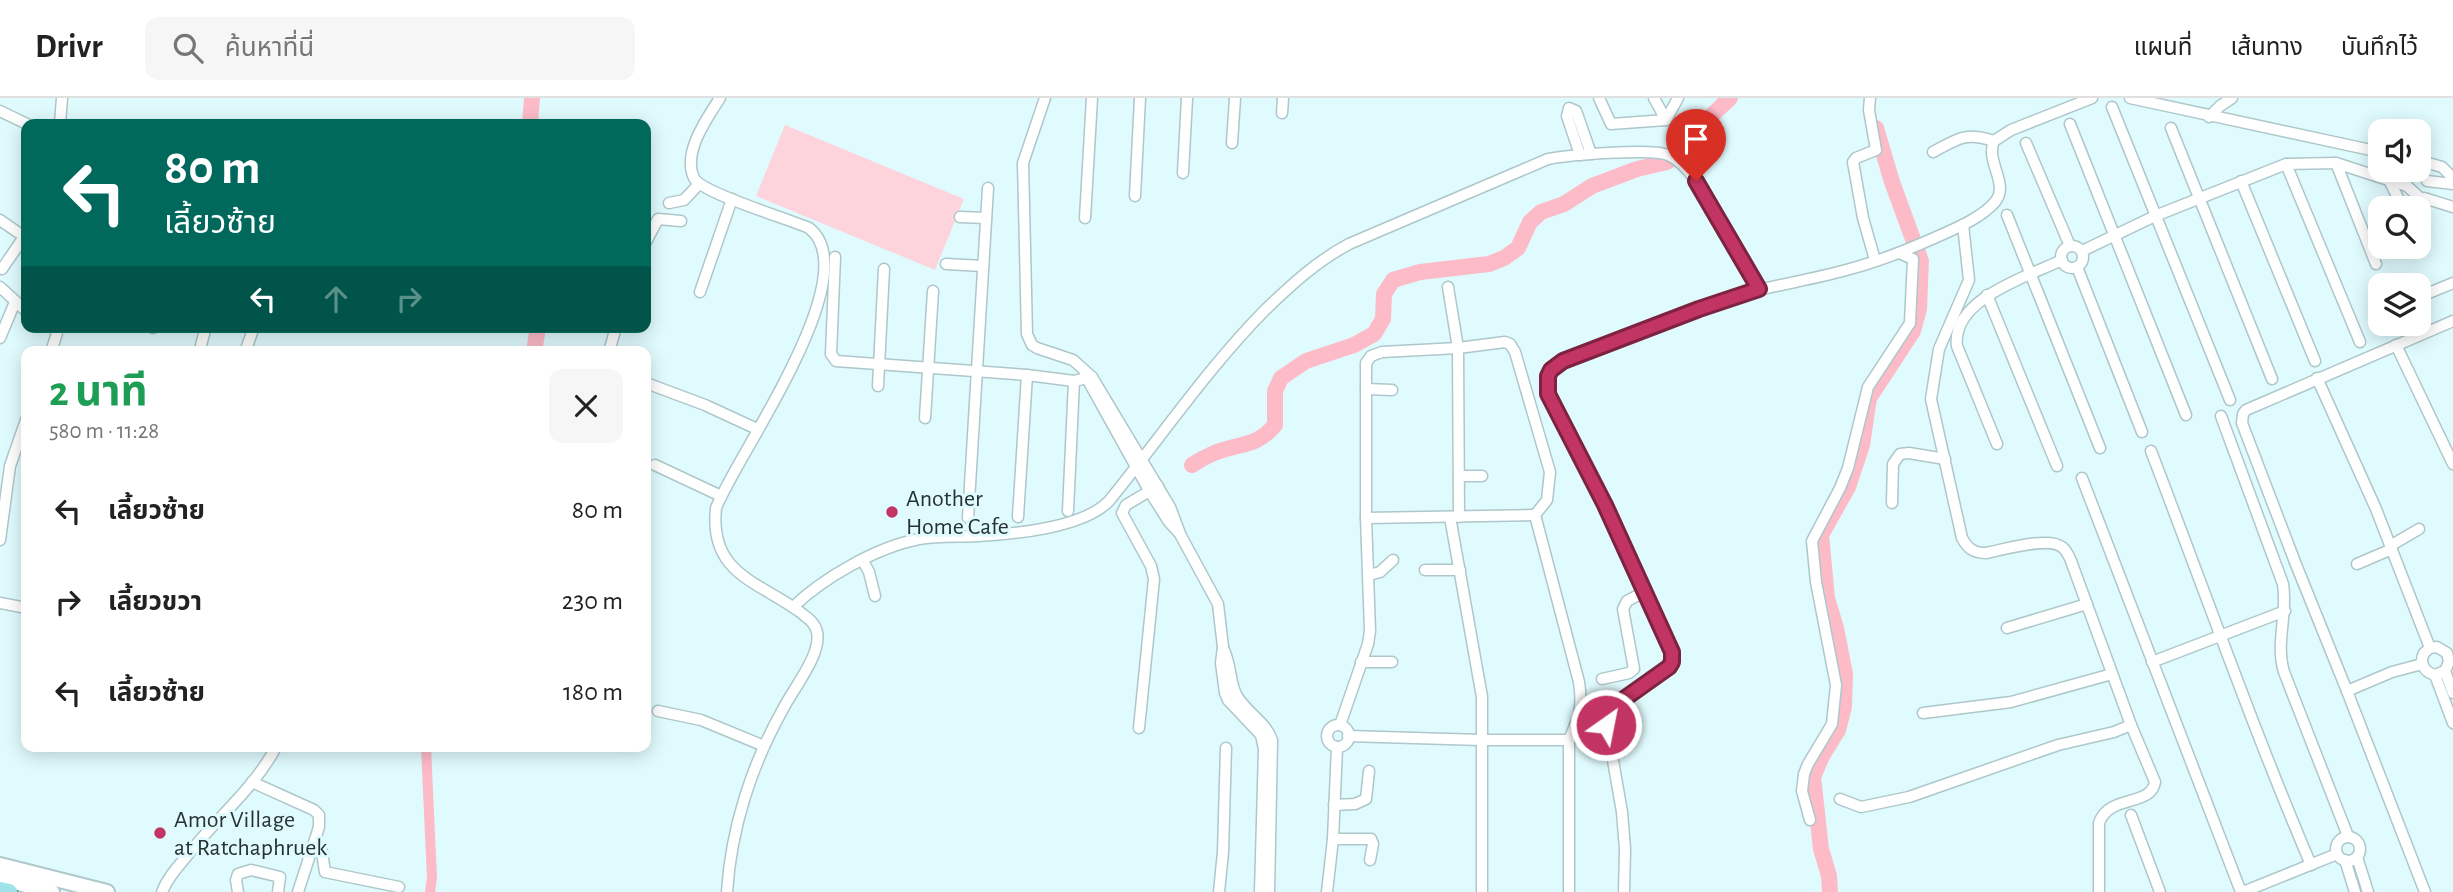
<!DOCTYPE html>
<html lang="th">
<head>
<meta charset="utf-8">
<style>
	:root { --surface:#fff; --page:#f6f6f6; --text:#222; --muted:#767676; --line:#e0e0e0 }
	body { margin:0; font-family:"Alegreya Sans","Noto Sans Thai",sans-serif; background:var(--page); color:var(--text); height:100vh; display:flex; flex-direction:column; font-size:26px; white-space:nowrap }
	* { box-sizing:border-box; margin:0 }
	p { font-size:23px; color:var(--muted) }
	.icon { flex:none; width:38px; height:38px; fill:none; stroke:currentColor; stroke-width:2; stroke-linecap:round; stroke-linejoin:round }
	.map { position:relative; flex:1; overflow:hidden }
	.side { position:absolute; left:21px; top:248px; width:630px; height:406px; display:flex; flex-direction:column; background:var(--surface); border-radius:14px; box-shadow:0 4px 18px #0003 }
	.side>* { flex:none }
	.guide { position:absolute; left:21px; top:21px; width:630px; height:214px; border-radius:14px; box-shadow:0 4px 18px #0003; background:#00695c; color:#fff; overflow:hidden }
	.controls { position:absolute; left:2368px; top:21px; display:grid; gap:14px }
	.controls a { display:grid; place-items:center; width:63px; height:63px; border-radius:14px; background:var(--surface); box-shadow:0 4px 18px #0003; font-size:35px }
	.pin { position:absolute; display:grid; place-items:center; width:60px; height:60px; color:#fff; margin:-72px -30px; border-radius:50% 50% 50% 0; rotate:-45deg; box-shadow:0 0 7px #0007 }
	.pin .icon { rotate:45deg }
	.me { position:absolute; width:77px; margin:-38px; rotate:33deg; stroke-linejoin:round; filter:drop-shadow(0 0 5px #0008) }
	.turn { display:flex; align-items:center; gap:24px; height:147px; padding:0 28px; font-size:32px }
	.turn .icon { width:91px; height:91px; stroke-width:2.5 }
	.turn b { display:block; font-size:49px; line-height:60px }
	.lanes { display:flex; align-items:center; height:66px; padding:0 28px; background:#0003; justify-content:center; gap:35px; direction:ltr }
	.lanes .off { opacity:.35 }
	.round { display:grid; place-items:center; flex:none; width:74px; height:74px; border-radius:14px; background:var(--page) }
	.headline { display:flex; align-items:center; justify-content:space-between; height:119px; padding:0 28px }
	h1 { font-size:42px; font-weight:700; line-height:52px; color:#1e9e55 }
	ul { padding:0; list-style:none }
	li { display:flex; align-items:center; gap:21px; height:91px; padding:0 28px }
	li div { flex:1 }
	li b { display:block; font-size:26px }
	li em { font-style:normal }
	header { display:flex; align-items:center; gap:42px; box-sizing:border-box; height:98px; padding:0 35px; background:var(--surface); border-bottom:2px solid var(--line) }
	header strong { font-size:33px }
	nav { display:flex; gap:38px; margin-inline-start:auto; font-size:24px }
	.search { width:490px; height:63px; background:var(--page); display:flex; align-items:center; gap:18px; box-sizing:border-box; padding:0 24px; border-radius:14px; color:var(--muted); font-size:26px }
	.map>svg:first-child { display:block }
</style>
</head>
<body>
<header>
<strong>Drivr</strong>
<div class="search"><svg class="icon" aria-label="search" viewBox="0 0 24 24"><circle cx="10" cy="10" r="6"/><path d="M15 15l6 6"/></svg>ค้นหาที่นี่</div>
<nav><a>แผนที่</a><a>เส้นทาง</a><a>บันทึกไว้</a></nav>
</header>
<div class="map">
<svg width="2453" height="794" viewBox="0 0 2453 794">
	<rect width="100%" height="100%" fill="#e0fbfe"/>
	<!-- green -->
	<polygon fill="#fed4dc" points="785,27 964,101 935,172 756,98"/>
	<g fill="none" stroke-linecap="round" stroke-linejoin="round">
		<!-- canal -->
		<polyline stroke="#fdbbc8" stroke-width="10" points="426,649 432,780 430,794"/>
		<!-- river -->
		<g stroke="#fdbbc8" stroke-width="16">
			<polyline points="530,26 532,0"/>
			<polyline points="534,254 538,229"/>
			<path d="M1192,367c6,-4 13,-8 20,-11 25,-11 44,-6 63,-29v-34l6,-13 25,-17 48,-16 20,-11 9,-15 1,-25 9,-14 27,-8 69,-8 15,-6 14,-10 12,-26 11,-10 23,-8 28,-18 45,-17 30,-7 14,-10 26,-32 23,-22"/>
			<polyline points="1830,794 1829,778 1821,751 1813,679 1822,658 1838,632 1844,609 1845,576 1836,530 1827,500 1821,437 1848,389 1862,347 1869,300 1913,233 1919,211 1921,163 1892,84 1876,30"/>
		</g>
		<!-- street casing -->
		<g stroke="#adc7ca" stroke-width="13">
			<g id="street">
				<path d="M720,0c-13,20 -38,55 -26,80 7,15 95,41 115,50 60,46 -73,228 -93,280 -7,66 42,73 84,104 7,6 15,10 17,20 5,22 -24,57 -34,77 -31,55 -52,119 -56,183"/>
				<polyline points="1045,0 1023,65 1027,236 1032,247 1037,250 1073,262 1092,279 1170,409 1181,438 1218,506 1223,549 1221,565 1225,595 1228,602 1261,637 1264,651 1260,794"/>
				<polyline points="1599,0 1611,26 1666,22 1678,0"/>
				<polyline points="1654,0 1666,22"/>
				<polyline points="1870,0 1869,12 1876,52 1856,60 1853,64 1863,120 1875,162"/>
				<polyline points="2130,0 2380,54"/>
				<polyline points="2112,9 2230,302"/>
				<polyline points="0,13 27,26"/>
				<polyline points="1282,15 1283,0"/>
				<polyline points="2209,19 2220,8 2232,0"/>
				<polyline points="60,26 62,0"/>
				<polyline points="2070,26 2186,317"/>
				<polyline points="2171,30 2272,281"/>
				<polyline points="1232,45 1235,0"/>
				<polyline points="2026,45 2070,148"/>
				<path d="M1933,54c26,-14 32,-20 61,-11"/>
				<polyline points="1580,57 1567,18 1569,10 1576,13 1591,56"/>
				<polyline points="2418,62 2442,69 2453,80"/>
				<polyline points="2336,65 2376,166"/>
				<polyline points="2286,66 2360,244"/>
				<polyline points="1183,75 1187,0"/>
				<polyline points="2389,82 2403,110"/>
				<polyline points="2241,83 2315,263"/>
				<polyline points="2427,83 2453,86"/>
				<polyline points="1135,98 1140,0"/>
				<polyline points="2424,100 2453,109"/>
				<polyline points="669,105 684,102 699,86"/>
				<polyline points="2007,117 2100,350"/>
				<polyline points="960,119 986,120"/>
				<polyline points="1085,120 1092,0"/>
				<polyline points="0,122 26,140"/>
				<path d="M1963,127l6,55 -30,69 -8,50 31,139c6,11 12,15 24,15 16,-3 63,-17 76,-6 4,3 7,9 9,14l60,164 24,57c-4,25 -46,12 -56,41v69"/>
				<polyline points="646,144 658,121 681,123"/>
				<polyline points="2418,144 2420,147"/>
				<circle cx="2072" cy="159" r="11"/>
				<polyline points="2082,153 2155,118 2286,66 2336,65 2407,88 2419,99"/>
				<polyline points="835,159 831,256 836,263 1027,277 1074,283 1092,279"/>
				<polyline points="946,166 983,168"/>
				<polyline points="2077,169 2142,334"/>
				<polyline points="2,171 26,136"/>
				<polyline points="0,189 26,213"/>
				<polyline points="1448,189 1458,250 1459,419"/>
				<polyline points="700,194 732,101"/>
				<polyline points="1987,197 2057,368"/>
				<polyline points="2424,197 2453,185"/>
				<polyline points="153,230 153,229"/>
				<polyline points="0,240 15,204"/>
				<polyline points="201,247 206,229"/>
				<polyline points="2396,247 2453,366"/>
				<polyline points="51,254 57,235 53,229"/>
				<polyline points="245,254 254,229"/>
				<polyline points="609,254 616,229"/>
				<polyline points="1085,277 1150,394 1169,424 1179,435"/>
				<polyline points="2317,280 2376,411 2430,550"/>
				<polyline points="646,285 705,307 757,331"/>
				<polyline points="878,288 884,171"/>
				<polyline points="1366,291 1392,292"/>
				<path d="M2221,318l62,168c5,30 -8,59 1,88l64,164"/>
				<polyline points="925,320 933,193"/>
				<path d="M1997,346l-40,-98c-6,-47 72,-70 105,-86"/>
				<path d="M2151,353c53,138 102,278 160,414"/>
				<polyline points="655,367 721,398"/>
				<polyline points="1459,378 1482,378"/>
				<polyline points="2082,380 2241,794"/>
				<polyline points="1892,405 1893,366 1900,356 1909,355 1945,361"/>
				<polyline points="1068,413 1074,283"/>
				<polyline points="1018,419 1027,277"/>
				<polyline points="1450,419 1482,599 1482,794"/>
				<polyline points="968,420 988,90"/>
				<polyline points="1366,420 1535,417"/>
				<polyline points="0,442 10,368 26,322"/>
				<polyline points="2390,448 2419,431"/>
				<polyline points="863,463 869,474 875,498"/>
				<polyline points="2357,466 2392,451"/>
				<polyline points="1425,472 1460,472"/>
				<polyline points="1369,477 1380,474 1393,462"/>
				<polyline points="0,505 26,510"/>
				<path d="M793,509c30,-29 84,-60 126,-68 19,-3 39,-2 59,-3 37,-2 105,-8 131,-35 52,-64 98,-132 156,-191 26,-25 52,-49 84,-66l199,-85c21,-4 103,-11 120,-4 12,5 21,16 28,26l63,108"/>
				<polyline points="2007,530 2087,506"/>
				<path d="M1223,550c9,17 6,35 14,48 10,17 28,25 35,44l-3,152"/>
				<polyline points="1361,564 1392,564"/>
				<polyline points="2152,564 2285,513"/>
				<polyline points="2422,566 2392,574 2347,593 2425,794"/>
				<polyline points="2445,573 2453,595"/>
				<path d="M2435,577l10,-4 4,-9 -2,-9 -10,-6 -7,1 -6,5c-5,10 0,19 11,22l18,48"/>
				<polyline points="1602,581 1629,575 1634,571 1623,511 1627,503 1644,494"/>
				<polyline points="2347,593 2295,464 2242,325 2243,316 2246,312 2453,223"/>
				<polyline points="658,613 701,622 764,648"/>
				<polyline points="1923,615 2011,604 2112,576"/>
				<path d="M1340,627l28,-81 2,-13 -4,-113v-155l5,-7 11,-4 76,-4 47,-6 5,2 5,8 35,120 -3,28 -12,15 44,167c4,26 0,35 -10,58v152"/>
				<circle cx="1338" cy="638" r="11"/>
				<polyline points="1139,630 1154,481 1151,468 1122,415 1126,407 1158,388"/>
				<polyline points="1348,638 1481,642 1569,642"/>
				<polyline points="252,684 314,712 319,717 319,729 298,794"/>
				<polyline points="1840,701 1861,709 1909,699 2058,647 2114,634 2131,627"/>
				<polyline points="1334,707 1355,706 1366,701 1369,673"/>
				<polyline points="2131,717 2160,794"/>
				<polyline points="1810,722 1802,693 1804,676 1808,666 1832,626 1836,587 1816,484 1812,443 1840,390 1848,370 1868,289 1910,225 1913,161 1899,155"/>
				<circle cx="2348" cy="751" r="12"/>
				<polyline points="1333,741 1371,741 1373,746 1370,762"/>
				<polyline points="313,750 322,754 325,774 399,789"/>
				<polyline points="2357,759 2368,794"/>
				<polyline points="2345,762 2355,794"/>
				<path d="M162,794c6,-16 18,-27 28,-40 28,-35 65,-65 86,-105"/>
				<polyline points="238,794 236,782 238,776 251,772 280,779 278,794"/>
				<polyline points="1219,794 1223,754 1226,650"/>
				<polyline points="1327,794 1333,741 1337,649"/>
				<path d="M1624,794l1,-43 -3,-37 -17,-97 5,-7 59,-41 3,-5 1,-10 -68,-147 -54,-103c-8,-18 -4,-30 12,-41 54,-22 109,-44 164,-62 39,-13 80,-18 119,-29 32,-8 64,-21 95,-35 18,-8 41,-18 54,-33 15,-18 -10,-40 -1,-61l17,-11 81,-32"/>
				<polyline points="2243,794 2337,756"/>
			</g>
		</g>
		<!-- secondary casing -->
		<g stroke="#adc7ca" stroke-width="18">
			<g id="secondary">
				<polyline points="0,767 107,794"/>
				<polyline points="0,780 52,794"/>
			</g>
		</g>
		<!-- primary casing -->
		<g stroke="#4a98a1" stroke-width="19">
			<polyline id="primary" points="0,792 9,794"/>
		</g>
		<!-- street -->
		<use href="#street" stroke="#fff" stroke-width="10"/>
		<!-- secondary -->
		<use href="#secondary" stroke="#fff" stroke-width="14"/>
		<!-- primary -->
		<use href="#primary" stroke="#9ee2ea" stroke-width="16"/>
	</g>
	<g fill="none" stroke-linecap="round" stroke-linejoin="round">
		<!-- route casing -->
		<g stroke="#7d2240" stroke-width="18">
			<polyline id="route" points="1606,627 1607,613 1669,569 1672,564 1672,554 1605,407 1548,296 1548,278 1551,272 1563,263 1699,211 1759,191 1696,83"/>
		</g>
		<!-- route -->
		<use href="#route" stroke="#c13463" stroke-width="12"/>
	</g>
	<!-- markers -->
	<g fill="#c13463" stroke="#e0fbfe" stroke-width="2.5">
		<circle cx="892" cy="414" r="7"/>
		<circle cx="160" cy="735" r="7"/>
	</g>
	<g text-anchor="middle" stroke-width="6" stroke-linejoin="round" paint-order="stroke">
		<!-- poi labels -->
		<g font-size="24" fill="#283233" stroke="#e0fbfe" text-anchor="start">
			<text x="906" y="408">Another<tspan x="906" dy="28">Home Cafe</tspan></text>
			<text x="174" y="729">Amor Village<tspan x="174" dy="28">at Ratchaphruek</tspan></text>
		</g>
	</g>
</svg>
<div class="controls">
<a><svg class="icon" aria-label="sound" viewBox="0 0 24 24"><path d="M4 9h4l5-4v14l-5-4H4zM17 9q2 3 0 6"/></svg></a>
<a><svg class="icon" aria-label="search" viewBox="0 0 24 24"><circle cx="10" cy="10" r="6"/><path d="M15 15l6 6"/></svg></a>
<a><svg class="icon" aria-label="layers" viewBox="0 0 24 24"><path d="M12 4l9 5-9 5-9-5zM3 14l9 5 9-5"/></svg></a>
</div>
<div class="pin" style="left:1696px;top:83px;background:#d93025"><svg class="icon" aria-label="arrive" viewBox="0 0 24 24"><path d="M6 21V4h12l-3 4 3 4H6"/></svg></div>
<svg class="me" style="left:1606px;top:627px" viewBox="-20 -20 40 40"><circle r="17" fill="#c13463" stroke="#fff" stroke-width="3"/><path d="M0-11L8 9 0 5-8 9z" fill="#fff"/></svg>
<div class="guide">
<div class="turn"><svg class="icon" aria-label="left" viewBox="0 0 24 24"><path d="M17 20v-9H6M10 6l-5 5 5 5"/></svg><div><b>80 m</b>เลี้ยวซ้าย</div></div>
<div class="lanes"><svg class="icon" aria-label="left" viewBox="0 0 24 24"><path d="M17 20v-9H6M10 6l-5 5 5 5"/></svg><svg class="icon off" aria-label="ahead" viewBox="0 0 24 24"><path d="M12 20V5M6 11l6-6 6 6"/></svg><svg class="icon off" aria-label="right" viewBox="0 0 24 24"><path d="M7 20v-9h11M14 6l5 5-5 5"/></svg></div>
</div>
<section class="side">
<div class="headline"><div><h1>2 นาที</h1><p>580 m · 11:28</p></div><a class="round"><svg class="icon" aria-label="close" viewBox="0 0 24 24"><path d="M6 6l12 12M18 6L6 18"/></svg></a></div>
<ul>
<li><svg class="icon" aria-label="left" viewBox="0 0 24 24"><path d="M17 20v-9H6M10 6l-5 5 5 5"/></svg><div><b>เลี้ยวซ้าย</b></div><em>80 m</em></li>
<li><svg class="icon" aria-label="right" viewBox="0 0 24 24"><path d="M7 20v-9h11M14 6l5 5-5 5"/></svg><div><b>เลี้ยวขวา</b></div><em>230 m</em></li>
<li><svg class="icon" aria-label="left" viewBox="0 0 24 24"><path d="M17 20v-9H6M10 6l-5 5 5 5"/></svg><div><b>เลี้ยวซ้าย</b></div><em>180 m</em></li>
</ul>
</section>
</div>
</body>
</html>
